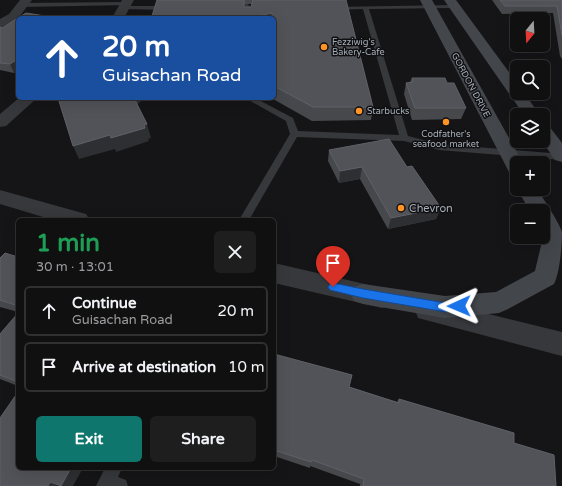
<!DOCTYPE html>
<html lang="en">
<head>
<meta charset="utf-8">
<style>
	:root { --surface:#101011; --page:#1e1e1f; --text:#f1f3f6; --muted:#9c9d9f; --line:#303031; --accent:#0f766e }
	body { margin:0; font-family:"Varela Round",sans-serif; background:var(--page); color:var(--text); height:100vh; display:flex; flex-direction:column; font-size:15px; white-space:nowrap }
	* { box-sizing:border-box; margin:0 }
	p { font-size:13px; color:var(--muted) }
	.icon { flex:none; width:22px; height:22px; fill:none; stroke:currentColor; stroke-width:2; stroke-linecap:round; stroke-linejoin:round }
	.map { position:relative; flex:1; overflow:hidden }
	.sheet { position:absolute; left:16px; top:218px; width:260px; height:252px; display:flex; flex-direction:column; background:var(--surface); border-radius:6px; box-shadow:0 4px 16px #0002,0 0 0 1px var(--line) }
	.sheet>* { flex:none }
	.banner { position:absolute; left:16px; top:16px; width:260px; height:84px; border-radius:6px; box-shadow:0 4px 16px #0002,0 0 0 1px var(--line); background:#1a4fa0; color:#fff; overflow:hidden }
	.needle { width:26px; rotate:198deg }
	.fabs { position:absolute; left:510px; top:12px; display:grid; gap:8px }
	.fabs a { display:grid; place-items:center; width:40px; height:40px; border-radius:6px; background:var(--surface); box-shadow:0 4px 16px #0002,0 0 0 1px var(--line); font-size:20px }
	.pin { position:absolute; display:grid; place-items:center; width:34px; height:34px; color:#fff; margin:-41px -17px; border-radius:50% 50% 50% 0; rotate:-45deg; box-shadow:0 0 4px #0007 }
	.pin .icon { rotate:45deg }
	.me { position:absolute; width:44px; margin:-22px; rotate:269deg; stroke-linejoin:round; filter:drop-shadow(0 0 3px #0008) }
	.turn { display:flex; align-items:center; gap:14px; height:84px; padding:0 20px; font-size:18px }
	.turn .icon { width:52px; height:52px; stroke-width:2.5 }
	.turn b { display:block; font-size:28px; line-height:34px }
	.round { display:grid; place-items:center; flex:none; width:42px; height:42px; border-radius:6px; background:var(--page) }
	.head { display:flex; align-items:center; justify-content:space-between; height:68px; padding:0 20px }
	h1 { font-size:24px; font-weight:800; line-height:30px; color:#1e9e55 }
	.button { display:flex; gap:8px; margin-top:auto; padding:8px 20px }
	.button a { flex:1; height:46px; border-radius:6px; background:var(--accent); color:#fff; font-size:16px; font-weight:800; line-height:46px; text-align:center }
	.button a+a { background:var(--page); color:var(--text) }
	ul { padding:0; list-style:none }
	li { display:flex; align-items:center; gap:12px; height:50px; margin:0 8px 6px; padding:0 12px; border:2px solid var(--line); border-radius:6px }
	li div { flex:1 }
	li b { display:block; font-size:15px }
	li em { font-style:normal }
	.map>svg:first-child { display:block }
</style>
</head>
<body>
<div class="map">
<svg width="562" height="486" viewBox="0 0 562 486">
	<rect width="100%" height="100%" fill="#151517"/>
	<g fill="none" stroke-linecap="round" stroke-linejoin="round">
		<!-- service -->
		<g fill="#36383c" fill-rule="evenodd">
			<polygon points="236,0 243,0 252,8 247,9"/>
			<polygon points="126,2 128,3 128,5 22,7 19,5 22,3"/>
			<polygon points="455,5 456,6 453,8 369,9 408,136 439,144 562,154 562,160 439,150 404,141 297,137 249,220 239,220 290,134 286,121 245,98 255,98 293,118 298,131 399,135 363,9 334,10 331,8 332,7"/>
			<polygon points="123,6 169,6 172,8 169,10 121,9 121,7"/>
			<polygon points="37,15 118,16 121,18 35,18 35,16"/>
			<polygon points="105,468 122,468 118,477 126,480 128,486 96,486"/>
		</g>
		<!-- minor -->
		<g fill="#36383c" fill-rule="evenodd">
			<polygon points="20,0 32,0 17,20 0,28 0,19 9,14"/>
			<polygon points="122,0 134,0 124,18 112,18"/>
			<polygon points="19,98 37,98 6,126 0,127 0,114"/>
		</g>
		<!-- tertiary -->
		<g fill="#36383c" fill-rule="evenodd">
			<polygon points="0,190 86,214 90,220 53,220 0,204"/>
			<polygon points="274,263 382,288 391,291 394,298 391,305 382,308 274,283"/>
			<polygon points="427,299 562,332 562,356 418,318 415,310 418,302"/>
		</g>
		<!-- secondary -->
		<g fill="#43474c" fill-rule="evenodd">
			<polygon points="420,0 432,0 523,163 517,163 517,176 510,174 508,170"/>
			<polygon points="444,0 456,0 517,83 517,93 524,93 540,115 524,115"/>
			<polygon points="543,125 549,126 562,143 562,162 555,160 542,141"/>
			<path d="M517,189h20c6,9 23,35 25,43 0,13 -2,40 -8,52l-46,25 -9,4 -54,5 -82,-14 -9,-3 -3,-7 3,-7 9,-3 82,12 51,-4 39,-21 8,-34v-26h-13z"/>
		</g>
	</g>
	<!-- wall -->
	<g fill="#46484c" fill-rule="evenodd">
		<path d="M157,0h189l27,107 -2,13 -59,1 -39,-22v-1h1v-80l-122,-2zM244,4h8l-1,3h-7z"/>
		<polygon points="492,0 562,0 562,59 560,56 553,13 502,14"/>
		<polygon points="18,18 18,70 14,73 0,70 0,27 2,28"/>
		<polygon points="412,78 447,83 466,108 461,119 412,120 404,94 406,83 410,82"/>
		<polygon points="329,150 407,167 441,208 436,219 388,229 360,179 339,183 328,161"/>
		<polygon points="18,257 18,312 0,307 0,258"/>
		<polygon points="18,313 18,386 0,379 0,334"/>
		<polygon points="274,354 349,387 397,402 399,399 514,443 556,486 360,486 360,484 310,466 310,468 274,456"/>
	</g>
	<!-- shaded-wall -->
	<g fill="#2e2f32">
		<polygon points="272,13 272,18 249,18"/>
		<polygon points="18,59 18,70 14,73 10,64"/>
		<polygon points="133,98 144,98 136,106"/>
		<polygon points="147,124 151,138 148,139 149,141 116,152 115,149 79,159 73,146"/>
		<polygon points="362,167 360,179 339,183 340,171"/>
		<polygon points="441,208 436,219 388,229 391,218"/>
		<polygon points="71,468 83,468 73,486 61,486"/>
		<polygon points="50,482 58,486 48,486"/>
	</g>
	<!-- building -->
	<g fill="#515358" stroke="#5e6167">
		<polygon points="157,0 244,0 244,7 251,7 253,0 346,0 373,107 313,107 274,86 274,18 272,18 272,13 249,18 149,18 152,16"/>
		<polygon points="500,0 562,0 562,35 557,6 505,6"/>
		<polygon points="26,13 58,18 18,18 18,59 10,64 0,63 0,27 2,28"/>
		<polygon points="412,78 445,78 447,83 454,83 466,108 415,108 406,83 413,82"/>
		<polygon points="58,98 134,98 147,124 144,125 145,128 111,138 110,135 73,146"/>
		<polygon points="389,139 407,167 412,166 441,208 391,218 362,167 340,171 329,150"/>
		<polygon points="5,253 18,257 18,306 0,300 0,258"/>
		<polygon points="18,313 18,382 0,375 0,334"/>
		<polygon points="274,354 352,375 349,387 399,403 399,399 514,433 514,443 554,455 556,486 363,486 364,479 312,460 311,462 274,450"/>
		<polygon points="18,392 18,468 71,468 61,486 50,482 48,486 0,486 0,418"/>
	</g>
	<!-- route -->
	<polygon fill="#1a73e8" stroke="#114b97" points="333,283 363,289 446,303 459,302 462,303 464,306 462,309 446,312 363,298 330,290 328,287 330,284"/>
	<!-- markers -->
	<g fill="#ff9325" stroke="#101012" stroke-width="1.5">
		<circle cx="324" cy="47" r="4"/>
		<circle cx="359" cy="111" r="4"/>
		<circle cx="446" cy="122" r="4"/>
		<circle cx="401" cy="208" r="4"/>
	</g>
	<g text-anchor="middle" stroke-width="3" stroke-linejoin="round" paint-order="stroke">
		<!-- far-poi labels -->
		<g font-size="9" fill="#a6aeb8" stroke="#101012" text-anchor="start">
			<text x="332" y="45">Fezziwig's<tspan x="332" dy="10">Bakery-Cafe</tspan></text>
			<text x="367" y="114">Starbucks</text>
			<text x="446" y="137" text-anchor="middle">Codfather's<tspan x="446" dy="10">seafood market</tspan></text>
		</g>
		<!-- far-street labels -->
		<g font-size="9" fill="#a6aeb8" stroke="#101012">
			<text transform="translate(471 85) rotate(62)" y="3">GORDON DRIVE</text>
		</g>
		<!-- poi labels -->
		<g font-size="11" fill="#a6aeb8" stroke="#101012" text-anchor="start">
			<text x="409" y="212">Chevron</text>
		</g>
	</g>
</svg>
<div class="fabs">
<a><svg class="needle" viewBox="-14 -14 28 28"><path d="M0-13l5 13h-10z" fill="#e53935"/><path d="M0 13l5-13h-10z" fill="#9c9d9f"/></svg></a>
<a><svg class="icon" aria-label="search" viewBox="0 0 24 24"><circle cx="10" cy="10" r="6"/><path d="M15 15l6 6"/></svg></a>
<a><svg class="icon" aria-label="layers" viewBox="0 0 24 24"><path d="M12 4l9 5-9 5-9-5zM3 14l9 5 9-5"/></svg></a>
<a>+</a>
<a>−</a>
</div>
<div class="pin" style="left:333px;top:287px;background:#d93025"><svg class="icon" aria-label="arrive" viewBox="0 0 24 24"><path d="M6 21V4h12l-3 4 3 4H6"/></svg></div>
<svg class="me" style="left:459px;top:306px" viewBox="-20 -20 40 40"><path d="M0-17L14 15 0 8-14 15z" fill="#1a73e8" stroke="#fff" stroke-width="4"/></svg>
<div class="banner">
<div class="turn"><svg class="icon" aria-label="ahead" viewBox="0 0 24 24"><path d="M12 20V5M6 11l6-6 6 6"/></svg><div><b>20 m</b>Guisachan Road</div></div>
</div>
<section class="sheet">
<div class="head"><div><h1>1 min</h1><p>30 m · 13:01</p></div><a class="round"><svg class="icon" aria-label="close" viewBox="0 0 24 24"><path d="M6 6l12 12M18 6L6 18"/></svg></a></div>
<ul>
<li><svg class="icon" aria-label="ahead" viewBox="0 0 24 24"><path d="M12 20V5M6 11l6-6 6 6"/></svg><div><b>Continue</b><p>Guisachan Road</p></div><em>20 m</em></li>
<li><svg class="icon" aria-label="arrive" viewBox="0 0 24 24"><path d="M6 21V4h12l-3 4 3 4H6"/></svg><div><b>Arrive at destination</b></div><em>10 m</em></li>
</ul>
<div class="button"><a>Exit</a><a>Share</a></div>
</section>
</div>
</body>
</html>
